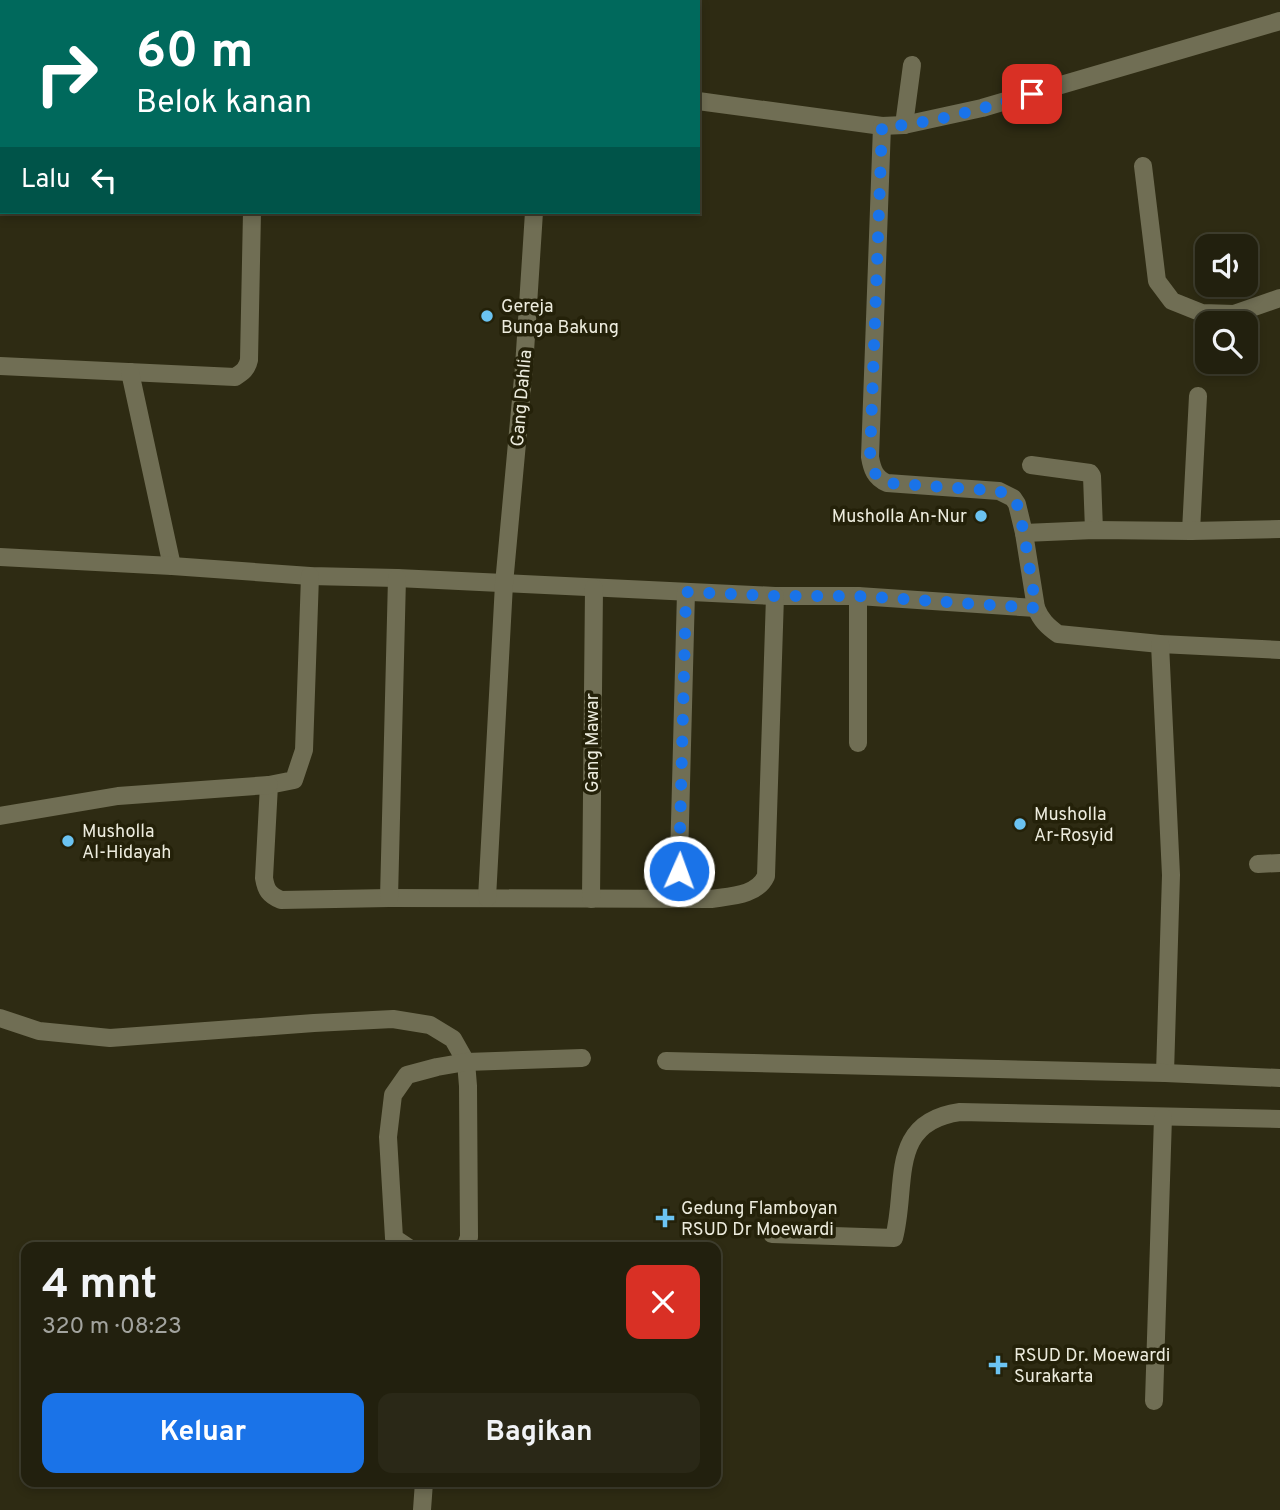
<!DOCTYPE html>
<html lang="id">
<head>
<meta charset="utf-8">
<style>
	:root { --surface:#22200e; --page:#2a2817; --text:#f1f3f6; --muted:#a2a39e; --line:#3f3e2e; --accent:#1a73e8 }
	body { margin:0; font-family:Overpass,sans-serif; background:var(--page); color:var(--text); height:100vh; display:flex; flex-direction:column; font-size:26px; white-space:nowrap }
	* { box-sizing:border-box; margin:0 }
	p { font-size:23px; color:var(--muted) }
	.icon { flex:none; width:38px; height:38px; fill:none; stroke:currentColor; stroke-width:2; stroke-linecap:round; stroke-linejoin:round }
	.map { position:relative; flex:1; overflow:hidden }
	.side { position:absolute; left:21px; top:1242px; width:700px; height:245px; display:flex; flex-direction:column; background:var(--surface); border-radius:14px; box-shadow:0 4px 10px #0003,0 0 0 2px var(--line) }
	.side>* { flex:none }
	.top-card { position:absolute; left:0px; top:0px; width:700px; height:214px; box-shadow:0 4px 10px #0003,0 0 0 2px var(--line); background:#00695c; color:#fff; overflow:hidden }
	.fabs { position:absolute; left:1195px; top:234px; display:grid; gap:14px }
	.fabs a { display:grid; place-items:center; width:63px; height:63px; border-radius:14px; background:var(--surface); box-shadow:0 4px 10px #0003,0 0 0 2px var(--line); font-size:35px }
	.pin { position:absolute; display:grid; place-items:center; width:60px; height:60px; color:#fff; margin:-30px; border-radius:14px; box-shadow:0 4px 10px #0006 }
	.me { position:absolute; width:77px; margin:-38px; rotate:2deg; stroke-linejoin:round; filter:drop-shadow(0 0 5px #0008) }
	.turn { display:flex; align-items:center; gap:24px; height:147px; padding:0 21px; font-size:32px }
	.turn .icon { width:91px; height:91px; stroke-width:2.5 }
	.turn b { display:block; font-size:49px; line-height:60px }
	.then { display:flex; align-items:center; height:66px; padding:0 21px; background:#0003; gap:14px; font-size:26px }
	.round { display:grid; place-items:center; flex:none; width:74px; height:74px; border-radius:14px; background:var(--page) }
	.headline { display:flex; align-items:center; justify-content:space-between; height:119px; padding:0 21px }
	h1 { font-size:42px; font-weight:700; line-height:52px }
	.button { display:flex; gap:14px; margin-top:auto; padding:14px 21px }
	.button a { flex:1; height:80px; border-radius:14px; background:var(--accent); color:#fff; font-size:28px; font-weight:700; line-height:80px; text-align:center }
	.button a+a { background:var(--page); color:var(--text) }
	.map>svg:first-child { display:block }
</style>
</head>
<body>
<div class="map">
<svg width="1280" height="1510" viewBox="0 0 1280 1510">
	<rect width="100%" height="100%" fill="#2e2b13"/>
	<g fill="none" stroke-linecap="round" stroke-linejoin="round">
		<!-- minor -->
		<g stroke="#706e54" stroke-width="18">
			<polyline points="349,0 349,2"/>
			<polyline points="119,2 119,0"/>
			<polyline points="255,2 255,0"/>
			<polyline points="530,2 530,0"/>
			<polyline points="678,2 678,0"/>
			<polyline points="0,23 2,23"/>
			<polyline points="698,101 882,126 904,125 982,108 1280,21"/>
			<polyline points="904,125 912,65"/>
			<path d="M882,126l-12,331c2,12 5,21 17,26l112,8 14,7 4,6 7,29 12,75c5,12 11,18 22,26l102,10 120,6"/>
			<polyline points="1143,166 1157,281 1172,301 1202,313 1234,314 1280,298"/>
			<path d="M0,366l235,11c8,-5 12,-8 14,-17l3,-148"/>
			<polyline points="130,372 172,566"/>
			<polyline points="1031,465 1090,473 1092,476 1094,530"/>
			<polyline points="1191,531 1198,396"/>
			<polyline points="1024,533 1094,530 1191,531 1280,529"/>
			<polyline points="0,557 172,566 310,576 397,578 775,596 858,596 1036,608"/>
			<path d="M310,576l-6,174 -10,30 -25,5 -5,93c2,12 5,17 17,22l108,-2 322,1c19,-3 46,-3 55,-23l9,-280"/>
			<polyline points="1160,644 1171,875 1165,1073"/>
			<polyline points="858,743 858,596"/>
			<polyline points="0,816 118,796 269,785"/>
			<polyline points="1258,864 1280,863"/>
			<polyline points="389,898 397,578"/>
			<polyline points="487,898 504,584 524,367 534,212"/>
			<polyline points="591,899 594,588"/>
			<polyline points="678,899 686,592"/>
			<polyline points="0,1018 39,1031 110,1038 314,1023 393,1019 430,1025 453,1039 466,1062 468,1086 469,1237 465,1248"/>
			<polyline points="666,1061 1165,1073 1280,1078"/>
			<path d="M772,1234l122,4c14,-53 -7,-116 66,-126l320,7"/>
			<polyline points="409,1248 394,1238 388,1137 393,1095 407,1075 437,1067 466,1062 582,1058"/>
			<polyline points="1154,1401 1163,1117"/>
			<polyline points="422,1510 424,1482"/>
		</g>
	</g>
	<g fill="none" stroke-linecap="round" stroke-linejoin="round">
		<!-- route -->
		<path stroke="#1a73e8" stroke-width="12" stroke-dasharray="0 21.6" d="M679,871l7,-279 89,4h83l178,12 -12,-75 -7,-29 -4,-6 -14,-7 -112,-8c-12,-5 -15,-14 -17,-26l12,-330c51,-3 101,-19 150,-33"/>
	</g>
	<!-- markers -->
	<g fill="#6bc3f2" stroke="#242109" stroke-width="2.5">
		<circle cx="487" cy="316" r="7"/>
		<circle cx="981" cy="516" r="7"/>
		<circle cx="1020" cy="824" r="7"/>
		<circle cx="68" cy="841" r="7"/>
		<path d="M661.5 1207.5h7v7h7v7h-7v7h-7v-7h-7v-7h7z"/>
		<path d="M994.5 1354.5h7v7h7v7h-7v7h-7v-7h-7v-7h7z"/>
	</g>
	<g text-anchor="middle" stroke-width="7" stroke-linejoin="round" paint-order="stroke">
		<!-- poi labels -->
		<g font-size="18" fill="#edecde" stroke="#242109" text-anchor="start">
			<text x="501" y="312">Gereja<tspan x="501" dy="21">Bunga Bakung</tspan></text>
			<text x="967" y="522" text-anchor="end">Musholla An-Nur</text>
			<text x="1034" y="820">Musholla<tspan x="1034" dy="21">Ar-Rosyid</tspan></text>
			<text x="82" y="837">Musholla<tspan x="82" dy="21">Al-Hidayah</tspan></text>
			<text x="681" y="1214">Gedung Flamboyan<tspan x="681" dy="21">RSUD Dr Moewardi</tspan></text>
			<text x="1014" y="1361">RSUD Dr. Moewardi<tspan x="1014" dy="21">Surakarta</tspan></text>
		</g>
		<!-- street labels -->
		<g font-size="18" fill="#edecde" stroke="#242109">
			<text transform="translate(521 398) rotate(-85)" y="6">Gang Dahlia</text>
			<text transform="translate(592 743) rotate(-90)" y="6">Gang Mawar</text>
		</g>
	</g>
</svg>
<div class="fabs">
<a><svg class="icon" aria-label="sound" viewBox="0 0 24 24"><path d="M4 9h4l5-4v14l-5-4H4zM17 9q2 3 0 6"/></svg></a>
<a><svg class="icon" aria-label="search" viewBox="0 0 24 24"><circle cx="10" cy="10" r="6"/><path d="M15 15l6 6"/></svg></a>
</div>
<div class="pin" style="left:1032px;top:94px;background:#d93025"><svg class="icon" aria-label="arrive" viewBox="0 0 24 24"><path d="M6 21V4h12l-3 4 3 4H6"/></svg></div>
<svg class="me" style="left:679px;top:871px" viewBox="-20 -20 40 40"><circle r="17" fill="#1a73e8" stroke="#fff" stroke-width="3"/><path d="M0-11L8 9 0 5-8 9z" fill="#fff"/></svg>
<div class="top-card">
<div class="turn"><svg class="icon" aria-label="right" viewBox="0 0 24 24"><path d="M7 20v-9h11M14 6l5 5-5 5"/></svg><div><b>60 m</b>Belok kanan</div></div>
<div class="then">Lalu<svg class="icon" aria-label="left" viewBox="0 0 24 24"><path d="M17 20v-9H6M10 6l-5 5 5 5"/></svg></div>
</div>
<section class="side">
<div class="headline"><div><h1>4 mnt</h1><p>320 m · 08:23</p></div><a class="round" style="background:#d93025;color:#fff"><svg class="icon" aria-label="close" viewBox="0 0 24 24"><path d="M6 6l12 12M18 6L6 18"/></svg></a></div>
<div class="button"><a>Keluar</a><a>Bagikan</a></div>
</section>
</div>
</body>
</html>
